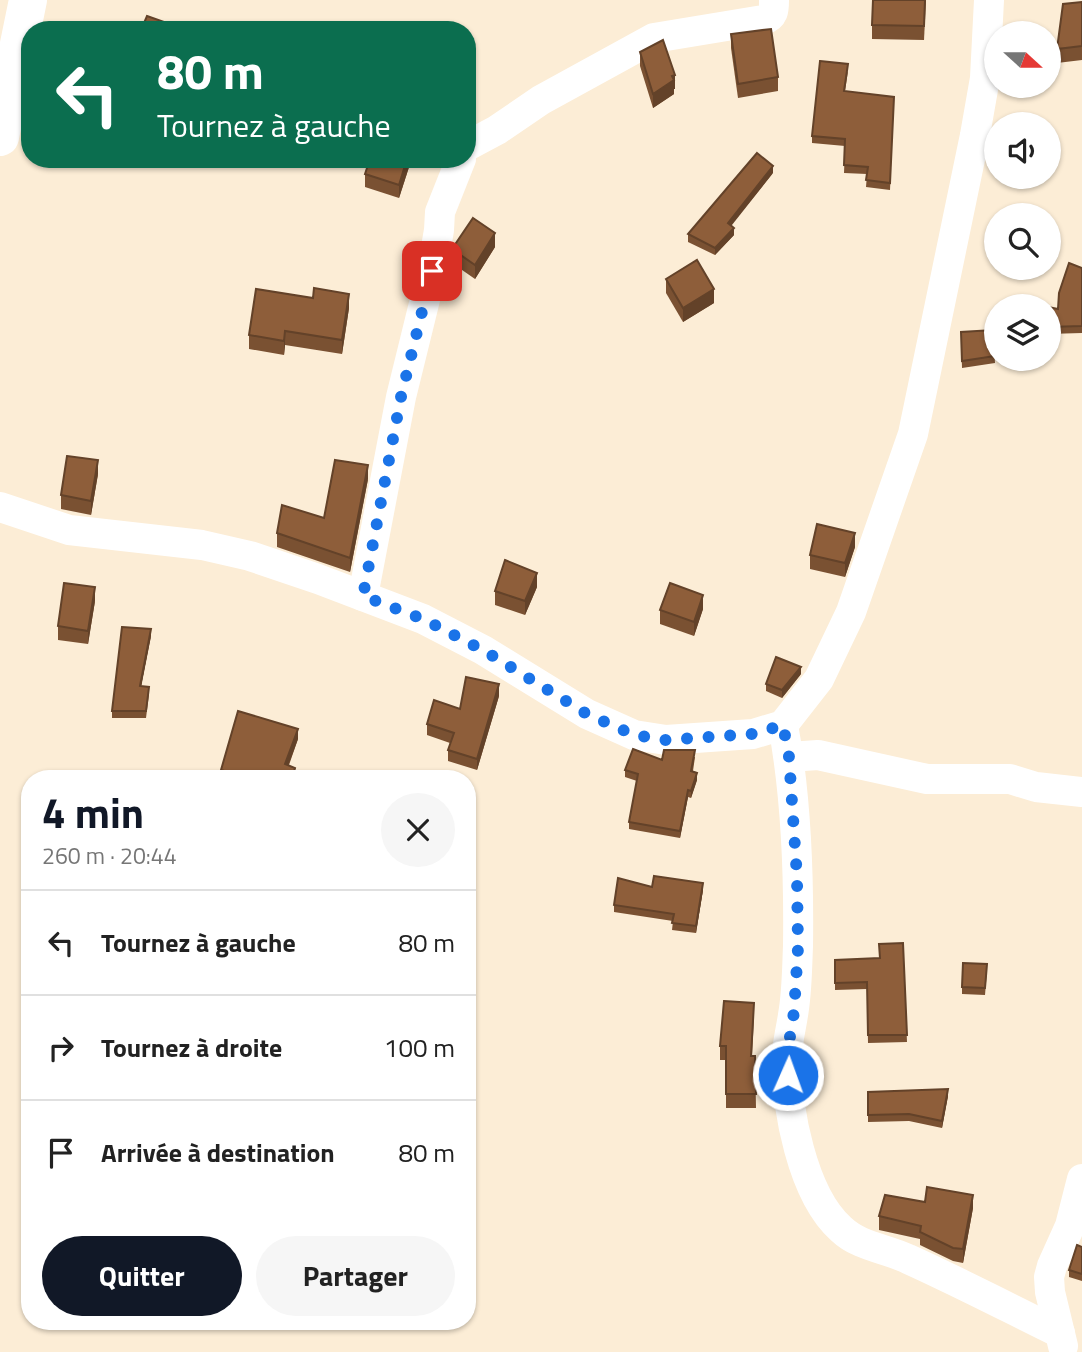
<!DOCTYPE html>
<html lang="fr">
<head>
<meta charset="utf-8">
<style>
	:root { --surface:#fff; --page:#f6f6f6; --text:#222; --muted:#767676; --line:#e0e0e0; --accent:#111827 }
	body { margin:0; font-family:"Titillium Web",sans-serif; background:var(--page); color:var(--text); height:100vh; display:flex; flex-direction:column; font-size:26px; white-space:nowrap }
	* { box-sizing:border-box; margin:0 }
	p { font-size:23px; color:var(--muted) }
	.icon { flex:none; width:38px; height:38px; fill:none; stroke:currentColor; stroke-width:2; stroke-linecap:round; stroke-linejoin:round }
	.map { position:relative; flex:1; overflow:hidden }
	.side { position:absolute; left:21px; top:770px; width:455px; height:560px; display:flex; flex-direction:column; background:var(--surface); border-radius:28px; box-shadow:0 2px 5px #0004 }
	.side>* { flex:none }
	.guide { position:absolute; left:21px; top:21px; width:455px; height:147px; border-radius:28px; box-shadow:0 2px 5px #0004; background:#0b6e4f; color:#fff; overflow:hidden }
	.needle { width:46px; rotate:111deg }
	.buttons { position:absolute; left:984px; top:21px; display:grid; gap:14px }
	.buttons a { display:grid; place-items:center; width:77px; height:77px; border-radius:50%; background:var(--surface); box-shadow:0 2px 5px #0004; font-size:35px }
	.pin { position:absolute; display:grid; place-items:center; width:60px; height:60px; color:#fff; margin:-30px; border-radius:14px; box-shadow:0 4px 10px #0006 }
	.me { position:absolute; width:77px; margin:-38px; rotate:2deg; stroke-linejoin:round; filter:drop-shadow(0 0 5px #0008) }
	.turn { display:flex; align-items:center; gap:24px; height:147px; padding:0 21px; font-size:32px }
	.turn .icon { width:91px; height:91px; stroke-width:2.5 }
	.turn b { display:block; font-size:49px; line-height:60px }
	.round { display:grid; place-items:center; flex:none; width:74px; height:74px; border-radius:37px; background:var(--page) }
	.head { display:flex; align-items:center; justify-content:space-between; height:119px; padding:0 21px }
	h1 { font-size:42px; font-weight:700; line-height:52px; color:var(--accent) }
	.action { display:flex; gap:14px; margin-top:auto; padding:14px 21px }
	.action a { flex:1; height:80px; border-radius:42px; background:var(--accent); color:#fff; font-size:28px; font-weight:700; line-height:80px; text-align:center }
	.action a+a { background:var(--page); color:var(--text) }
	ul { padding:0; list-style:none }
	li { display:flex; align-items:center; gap:21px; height:105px; padding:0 21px; border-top:2px solid var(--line) }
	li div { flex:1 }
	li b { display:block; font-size:26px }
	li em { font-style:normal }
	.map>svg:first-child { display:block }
</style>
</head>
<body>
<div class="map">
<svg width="1082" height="1352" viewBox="0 0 1082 1352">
	<rect width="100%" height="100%" fill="#fcedd6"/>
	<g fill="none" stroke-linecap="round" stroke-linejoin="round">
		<!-- minor -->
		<g stroke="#fff" stroke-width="30">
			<path d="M467,146l30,-16 44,-30 113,-62 109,-18c11,-3 11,-10 11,-20"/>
			<polyline points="0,507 69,530 202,545 250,556 318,579 423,619 483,650 587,714 634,735 666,740 753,734 783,725 819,679 851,612 913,434 975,135 985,78 989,0"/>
			<polyline points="363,596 401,397 432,271 439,230 440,212 461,159"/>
			<path d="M783,725c13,70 16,149 15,221 -1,23 -1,47 -5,69 -2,14 -6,28 -6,42 -1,51 15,137 54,172 19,18 44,19 67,30 51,23 101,49 152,74"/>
			<polyline points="789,757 818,755 927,779 1010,779 1036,787 1082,792"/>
			<polyline points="1063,1346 1050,1292 1049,1277 1052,1266 1070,1226 1082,1179"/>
		</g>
		<!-- trunk -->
		<polyline stroke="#fff" stroke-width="38" points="0,137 28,0"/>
	</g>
	<!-- wall -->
	<g fill="#7a5132">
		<polygon points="926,0 924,40 872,39 872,25"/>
		<polygon points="1082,2 1082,60 1057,63 1057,49"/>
		<polygon points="731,34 778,77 778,91 738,98 731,48"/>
		<polygon points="640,52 675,89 674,89 674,94 653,108 640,66"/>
		<polygon points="848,71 845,91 894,97 890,190 866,187 867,174 844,173 845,146 812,143 812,136"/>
		<polygon points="409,159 409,167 399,198 365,187 365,174"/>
		<polygon points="773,173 731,225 734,235 715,255 688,242 688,234"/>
		<polygon points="495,247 475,279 452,263 452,249"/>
		<polygon points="1082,268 1082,333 1048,334 1048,307 1058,309"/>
		<polygon points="666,279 714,303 683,322 666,293"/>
		<polygon points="349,308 342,354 285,345 284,355 249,349 249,335"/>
		<polygon points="993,330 995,363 962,368 961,332"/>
		<polygon points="98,474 91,515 61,509 61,495"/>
		<polygon points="368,479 350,572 277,547 277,533 324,518"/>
		<polygon points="855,547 845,577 810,569 810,555"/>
		<polygon points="537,587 525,615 495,605 495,591"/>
		<polygon points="95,601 88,644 58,640 58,626"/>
		<polygon points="703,609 694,636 660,624 660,610"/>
		<polygon points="151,636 141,686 149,694 146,718 112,718 112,711"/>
		<polygon points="801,674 782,698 766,691 766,684"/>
		<polygon points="499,696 477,770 448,761 448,750 450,743 427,735 427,724 460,709"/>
		<polygon points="298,739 289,765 295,779 221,779 221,770"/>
		<polygon points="695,757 693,771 697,780 691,798 688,797 680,838 629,829 629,822 637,781 625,777 625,770 662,760"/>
		<polygon points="652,887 703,890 696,933 672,930 673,921 614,912 614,905"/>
		<polygon points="903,943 907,1042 868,1043 867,989 835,990 835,960 879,958"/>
		<polygon points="987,971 985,995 962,994 962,987"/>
		<polygon points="754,1017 752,1056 755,1056 756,1108 726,1108 726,1060 720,1060 720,1046"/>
		<polygon points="868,1092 948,1096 942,1128 909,1121 868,1122"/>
		<polygon points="925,1202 973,1208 963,1263 953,1261 920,1245 920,1239 879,1230 879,1216"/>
		<polygon points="1082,1247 1082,1281 1069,1277 1069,1270"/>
	</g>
	<!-- shaded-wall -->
	<g fill="#634229">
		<polygon points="675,75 675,89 674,89 674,94 653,108 653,94 672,76"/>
		<polygon points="406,159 409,159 409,167 399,198 399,185"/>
		<polygon points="773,166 773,173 728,230 728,223"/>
		<polygon points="734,228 734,235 715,255 715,248"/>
		<polygon points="495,233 495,247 475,279 475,265"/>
		<polygon points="714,289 714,303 683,322 683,308"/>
		<polygon points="349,294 349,308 342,354 342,340"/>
		<polygon points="285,331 285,345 284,355 284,341"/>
		<polygon points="98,460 98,474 91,515 91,501"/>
		<polygon points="368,465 368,479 350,572 350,558"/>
		<polygon points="855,533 855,547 845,577 845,563"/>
		<polygon points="537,573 537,587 525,615 525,601"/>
		<polygon points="95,587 95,601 88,644 88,631"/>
		<polygon points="703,595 703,609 694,636 694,622"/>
		<polygon points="151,629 151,636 140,693 140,686"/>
		<polygon points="801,667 801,674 782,698 782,690"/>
		<polygon points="499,684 499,696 477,770 477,759"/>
		<polygon points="298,729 298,739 285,774 285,764"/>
		<polygon points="697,773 697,780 691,798 691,791"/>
		<polygon points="688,790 688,797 680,838 680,831"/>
		<polygon points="703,883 703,890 696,933 696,926"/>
		<polygon points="948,1089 948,1096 942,1128 942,1121"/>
		<polygon points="973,1195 973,1208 963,1263 963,1249"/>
	</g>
	<!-- building -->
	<g fill="#8e5e3a" stroke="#634229" stroke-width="2">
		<polygon points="873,0 925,0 924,26 872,25"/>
		<polygon points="1082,2 1082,46 1057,49 1063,4"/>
		<polygon points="147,16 170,24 168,30 141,30"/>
		<polygon points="771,29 778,77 738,84 731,34"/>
		<polygon points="663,40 675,75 672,76 674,80 653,94 640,52"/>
		<polygon points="820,61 848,64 844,91 894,97 890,183 866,180 868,167 844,165 845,139 812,136"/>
		<polygon points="757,153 773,166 728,223 734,228 715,248 688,234"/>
		<polygon points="370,159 407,159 399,185 365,174"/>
		<polygon points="473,218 495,233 475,265 452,249"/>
		<polygon points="697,260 714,289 683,308 666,279"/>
		<polygon points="1069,263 1082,268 1082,326 1048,327 1048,307 1058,309 1059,293"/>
		<polygon points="314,288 349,294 342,340 285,331 284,341 249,335 256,289 313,298"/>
		<polygon points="1011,301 1043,306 1010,306"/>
		<polygon points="993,330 995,356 962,361 961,332"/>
		<polygon points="67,456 98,460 91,501 61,495"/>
		<polygon points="335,460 368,465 350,558 277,533 282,505 324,518"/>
		<polygon points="817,524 855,533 845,563 810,555"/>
		<polygon points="505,560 537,573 525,601 495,591"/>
		<polygon points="64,583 95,587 88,631 58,626"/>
		<polygon points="670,583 703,595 694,622 660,610"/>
		<polygon points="122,627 151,629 140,686 149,687 146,711 112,711"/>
		<polygon points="776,657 801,667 782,690 766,684"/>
		<polygon points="466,677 499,684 477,759 448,750 454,733 427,724 434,700 460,709"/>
		<polygon points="238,711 298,729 285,764 295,768 292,779 258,779 250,776 249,778 221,770"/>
		<polygon points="633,749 662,760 664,750 695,750 691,771 697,773 691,791 688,790 680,831 629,822 638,774 625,770"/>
		<polygon points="654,876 703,883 696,926 672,923 674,914 614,905 618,878 652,887"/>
		<polygon points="903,943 907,1035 868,1035 867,982 835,983 835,960 880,958 879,944"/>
		<polygon points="963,963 987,964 985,988 962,987"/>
		<polygon points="724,1001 754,1003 751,1056 755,1056 756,1094 726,1094 726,1046 720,1046"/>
		<polygon points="948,1089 942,1121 909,1114 868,1115 868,1092"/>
		<polygon points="927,1187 973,1195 963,1249 953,1248 920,1232 921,1226 879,1216 885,1195 925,1202"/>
		<polygon points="1077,1245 1082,1247 1082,1274 1069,1270"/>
	</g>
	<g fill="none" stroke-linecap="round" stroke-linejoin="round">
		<!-- route -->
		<polyline stroke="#1a73e8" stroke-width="12" stroke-dasharray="0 21.6" points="432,271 401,397 363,596 423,619 483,650 587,714 634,735 666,740 753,734 783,725 789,757 797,877 798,948 794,1012 787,1055 788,1075"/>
	</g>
</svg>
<div class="buttons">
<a><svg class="needle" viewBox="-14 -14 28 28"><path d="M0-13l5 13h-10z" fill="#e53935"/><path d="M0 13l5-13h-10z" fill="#767676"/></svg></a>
<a><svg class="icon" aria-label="sound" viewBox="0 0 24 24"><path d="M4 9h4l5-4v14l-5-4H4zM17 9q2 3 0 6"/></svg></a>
<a><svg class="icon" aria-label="search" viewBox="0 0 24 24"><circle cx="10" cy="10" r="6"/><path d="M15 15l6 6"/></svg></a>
<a><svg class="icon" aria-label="layers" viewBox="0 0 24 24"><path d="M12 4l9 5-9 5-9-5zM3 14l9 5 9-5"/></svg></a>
</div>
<div class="pin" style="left:432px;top:271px;background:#d93025"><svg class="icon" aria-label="arrive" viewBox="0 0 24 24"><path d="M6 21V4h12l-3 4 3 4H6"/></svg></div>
<svg class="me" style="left:788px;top:1075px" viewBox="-20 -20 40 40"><circle r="17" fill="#1a73e8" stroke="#fff" stroke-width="3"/><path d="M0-11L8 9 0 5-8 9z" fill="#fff"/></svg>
<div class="guide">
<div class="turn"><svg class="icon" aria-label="left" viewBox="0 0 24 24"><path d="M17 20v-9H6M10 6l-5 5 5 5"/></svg><div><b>80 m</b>Tournez à gauche</div></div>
</div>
<section class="side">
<div class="head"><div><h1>4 min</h1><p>260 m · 20:44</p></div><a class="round"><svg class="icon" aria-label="close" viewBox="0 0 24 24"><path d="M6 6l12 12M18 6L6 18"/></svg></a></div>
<ul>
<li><svg class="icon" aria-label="left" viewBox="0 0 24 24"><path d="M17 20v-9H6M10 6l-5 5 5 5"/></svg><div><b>Tournez à gauche</b></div><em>80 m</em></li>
<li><svg class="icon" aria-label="right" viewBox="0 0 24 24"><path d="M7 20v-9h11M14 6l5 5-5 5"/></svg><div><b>Tournez à droite</b></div><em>100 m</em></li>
<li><svg class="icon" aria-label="arrive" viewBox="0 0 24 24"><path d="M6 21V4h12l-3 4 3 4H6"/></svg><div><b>Arrivée à destination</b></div><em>80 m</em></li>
</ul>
<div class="action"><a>Quitter</a><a>Partager</a></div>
</section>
</div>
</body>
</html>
